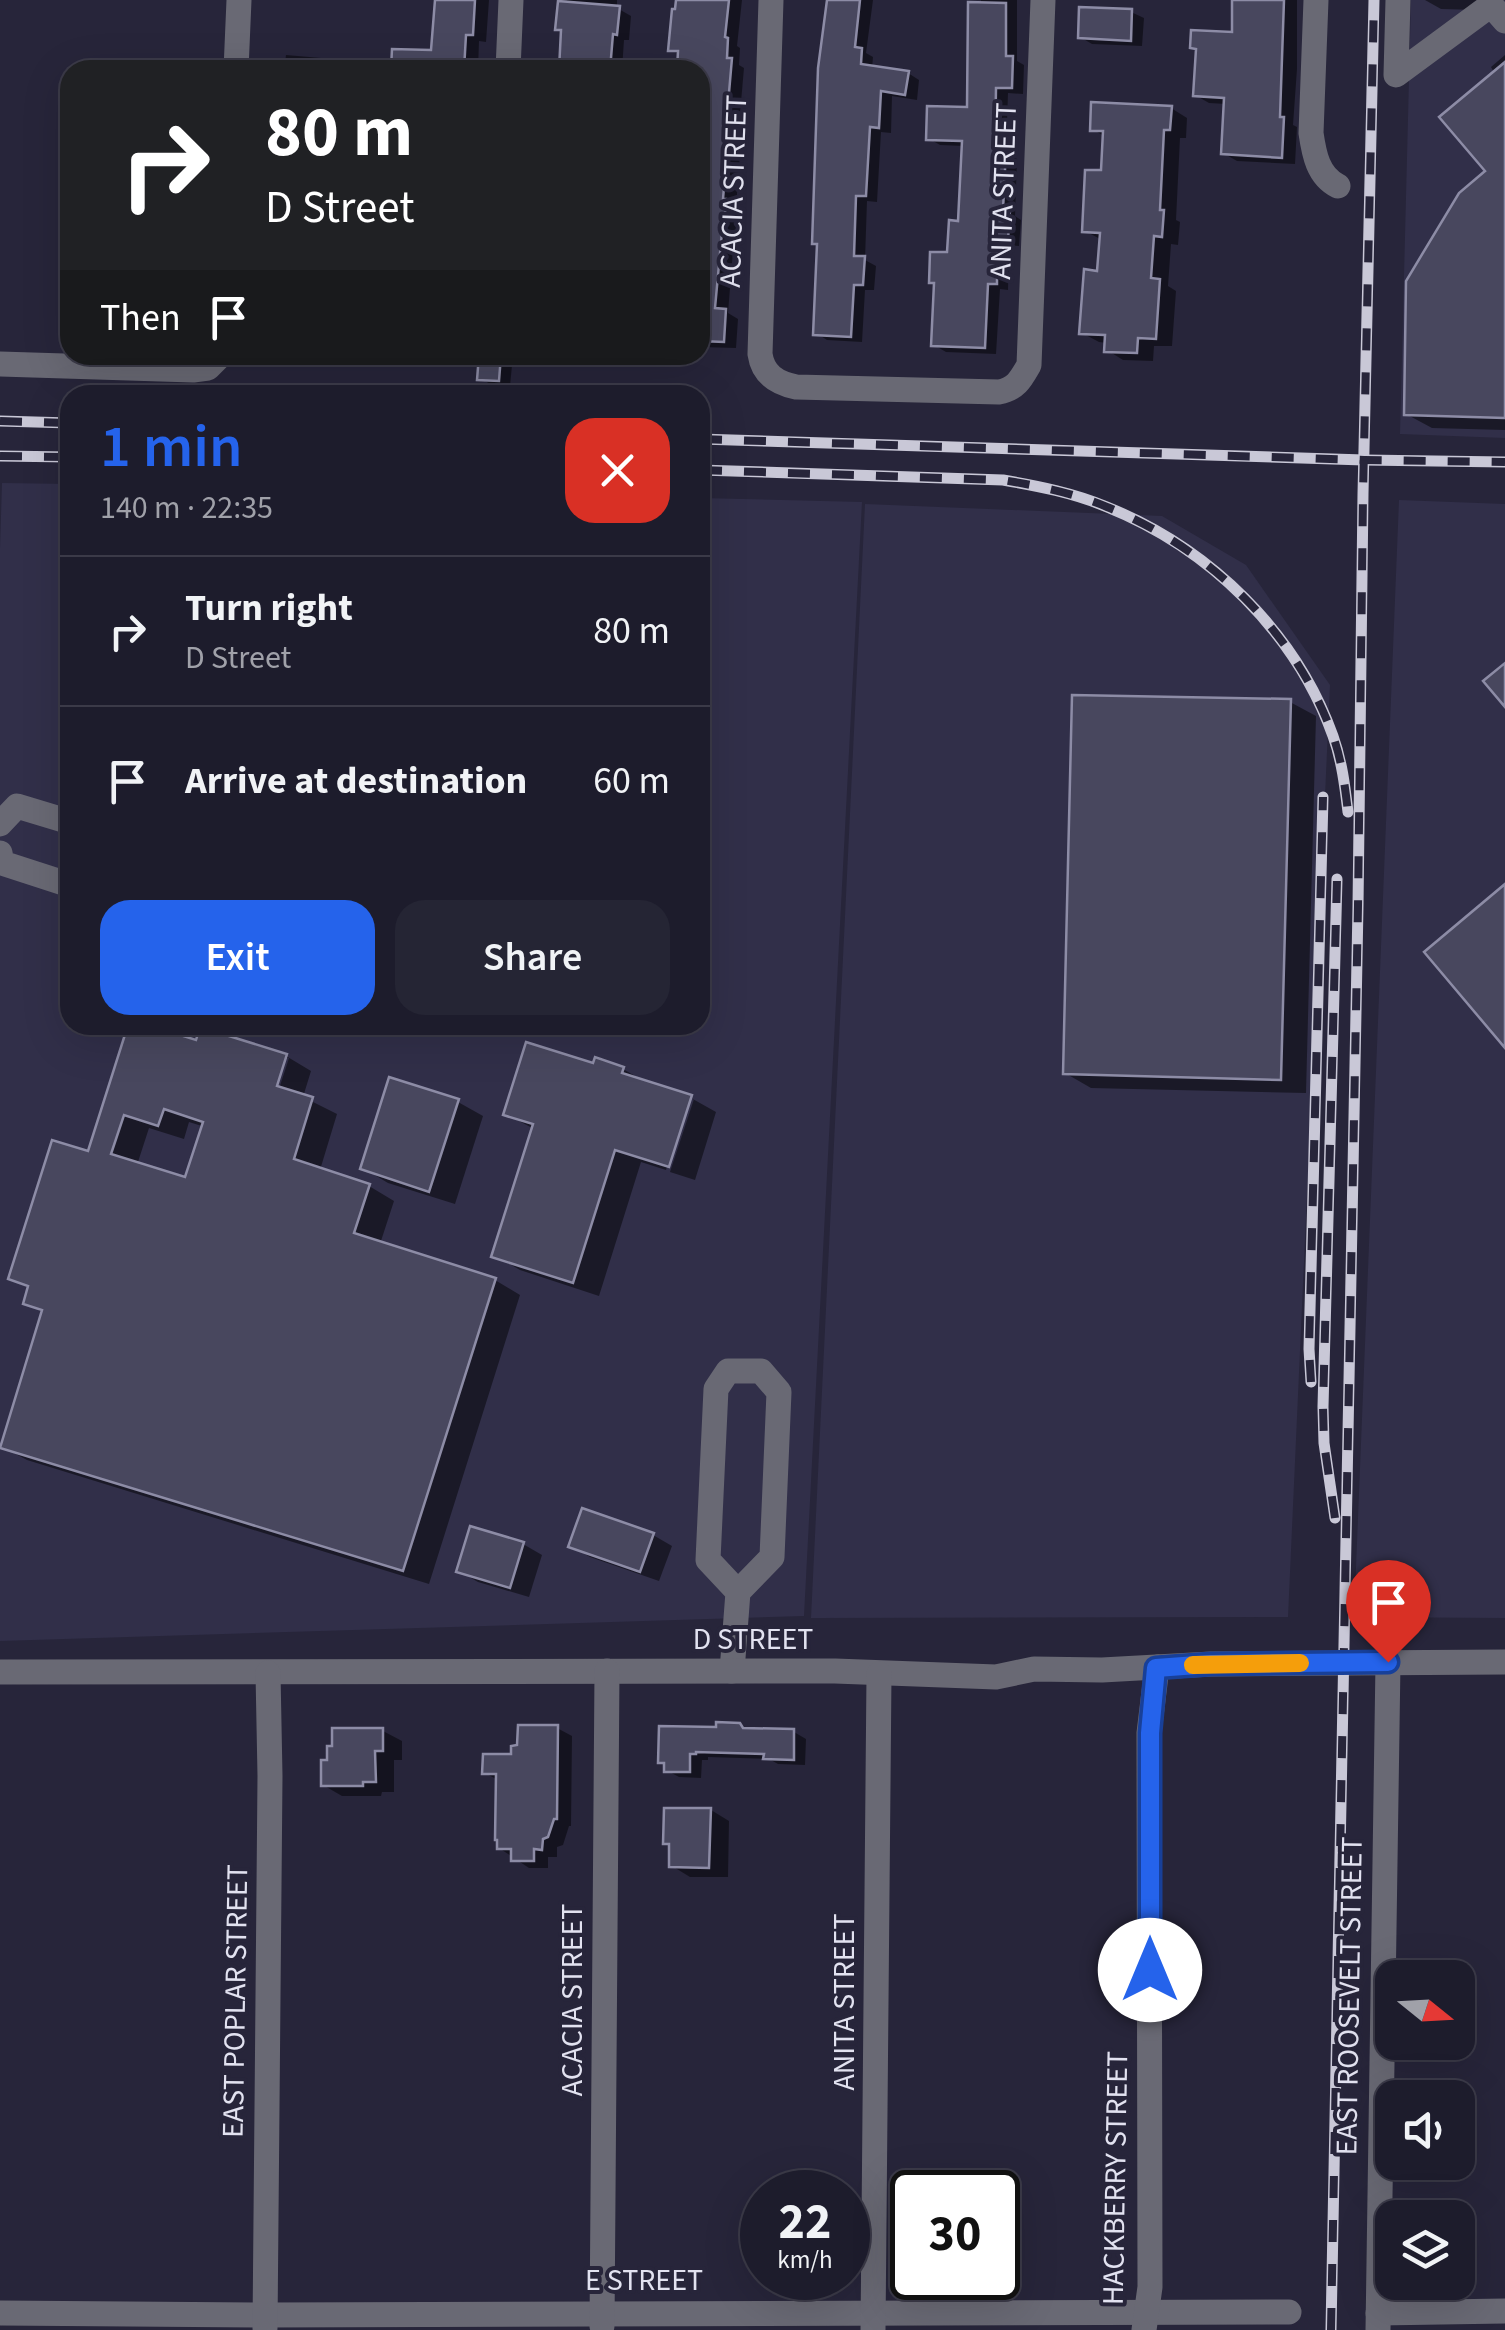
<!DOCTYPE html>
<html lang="en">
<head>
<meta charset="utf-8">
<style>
	:root { --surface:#1d1c2c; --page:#252534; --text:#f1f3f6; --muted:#a0a1a9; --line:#3b3a48; --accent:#2563eb }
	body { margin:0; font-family:"Source Sans 3",sans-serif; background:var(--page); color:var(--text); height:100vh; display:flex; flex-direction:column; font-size:38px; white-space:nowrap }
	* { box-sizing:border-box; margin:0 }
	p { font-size:32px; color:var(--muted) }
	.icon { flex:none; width:55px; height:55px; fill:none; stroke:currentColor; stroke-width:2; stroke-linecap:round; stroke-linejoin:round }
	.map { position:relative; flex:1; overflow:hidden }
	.side { position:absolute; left:60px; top:385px; width:650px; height:650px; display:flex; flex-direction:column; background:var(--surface); border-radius:30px; box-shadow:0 10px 40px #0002,0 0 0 2px var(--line) }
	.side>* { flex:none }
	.banner { position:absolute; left:60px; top:60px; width:650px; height:305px; border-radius:30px; box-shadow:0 10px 40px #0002,0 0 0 2px var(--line); background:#202124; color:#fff; overflow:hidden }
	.needle { width:65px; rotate:108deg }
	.tools { position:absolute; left:1375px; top:1960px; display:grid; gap:20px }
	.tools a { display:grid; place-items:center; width:100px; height:100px; border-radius:20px; background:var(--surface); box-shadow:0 10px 40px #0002,0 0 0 2px var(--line); font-size:50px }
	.speed { position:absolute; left:740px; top:2170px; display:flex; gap:20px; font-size:50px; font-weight:700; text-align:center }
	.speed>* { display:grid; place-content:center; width:130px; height:130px; border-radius:50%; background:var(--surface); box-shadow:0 10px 40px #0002,0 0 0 2px var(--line); line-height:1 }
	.speed small { font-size:25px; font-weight:400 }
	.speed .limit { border:5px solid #111; border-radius:15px; background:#fff; color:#111 }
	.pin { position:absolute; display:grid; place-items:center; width:85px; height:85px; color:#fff; margin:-102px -42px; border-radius:50% 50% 50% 0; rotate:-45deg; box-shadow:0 0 10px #0007 }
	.pin .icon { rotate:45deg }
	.me { position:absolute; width:110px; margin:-55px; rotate:0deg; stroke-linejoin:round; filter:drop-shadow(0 0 8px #0008) }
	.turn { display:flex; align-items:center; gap:35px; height:210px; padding:0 40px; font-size:45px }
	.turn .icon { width:130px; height:130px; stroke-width:2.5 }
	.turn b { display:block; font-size:70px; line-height:85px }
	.then { display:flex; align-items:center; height:95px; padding:0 40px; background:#0003; gap:20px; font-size:38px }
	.round { display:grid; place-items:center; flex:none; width:105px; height:105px; border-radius:30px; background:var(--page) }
	.overview { display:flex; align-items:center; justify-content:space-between; height:170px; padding:0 40px }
	h1 { font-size:60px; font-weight:600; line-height:75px; color:var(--accent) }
	.cta { display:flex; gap:20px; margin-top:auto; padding:20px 40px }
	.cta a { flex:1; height:115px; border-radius:30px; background:var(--accent); color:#fff; font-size:40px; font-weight:600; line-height:115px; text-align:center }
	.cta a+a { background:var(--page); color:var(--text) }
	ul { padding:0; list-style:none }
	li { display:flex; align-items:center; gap:30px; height:150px; padding:0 40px; border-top:2px solid var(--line) }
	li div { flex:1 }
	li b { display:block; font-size:38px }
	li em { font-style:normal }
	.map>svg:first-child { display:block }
</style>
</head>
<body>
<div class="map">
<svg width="1505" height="2330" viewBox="0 0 1505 2330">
	<rect width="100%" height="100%" fill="#27253a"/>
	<!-- built -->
	<g fill="#312f49">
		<polygon points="1411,0 1505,0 1505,438 1400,434"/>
		<polygon points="2,483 70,484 70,1025 700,1025 700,498 862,502 804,1616 0,1641 0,549"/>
		<polygon points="1399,500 1505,504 1505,1618 1354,1617"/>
		<polygon points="865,504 1162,516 1246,565 1330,685 1288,1617 811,1618"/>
	</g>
	<!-- shadow -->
	<g fill="#0007" fill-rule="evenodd">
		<polygon points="437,0 489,0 486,42 479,41 478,70 398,70 394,67 433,52"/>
		<polygon points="567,0 617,0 617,8 631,16 629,40 624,40 622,70 561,70"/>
		<polygon points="679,0 742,0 737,46 740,48 739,65 744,68 739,125 742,127 736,207 739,209 737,239 734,238 728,313 738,319 736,348 700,347 700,70 679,70 680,55 671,49"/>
		<polygon points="829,0 873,0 866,53 873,57 872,69 908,73 919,80 917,100 892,96 891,133 881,132 877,202 867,201 865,260 876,266 874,290 865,290 862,342 827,340 816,333"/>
		<polygon points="981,0 1017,0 1017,61 1024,65 1023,94 1008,93 1006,153 1017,159 1015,216 1021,220 1019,246 1009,245 1008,290 1000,289 996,354 946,352 934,345 937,285 932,282 949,255 961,224 964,146 940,145 928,138 970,110"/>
		<polygon points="1234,0 1297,0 1297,69 1293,125 1297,127 1295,164 1237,161 1223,153 1226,104 1209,103 1195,95 1234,35"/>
		<polygon points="1425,0 1477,0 1477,10 1441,9"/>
		<polygon points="1131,12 1144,18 1142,46 1092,44 1080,37"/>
		<polygon points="286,55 356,61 367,70 284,70"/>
		<polygon points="1505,55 1505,430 1432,428 1406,414 1489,171 1495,74 1491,67"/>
		<polygon points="1171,108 1187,118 1186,138 1180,138 1176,220 1180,222 1178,245 1171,244 1168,286 1176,291 1172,346 1154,346 1153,361 1123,360 1107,350 1107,343 1099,342 1082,333 1100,273 1102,240 1085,231 1104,173 1106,137 1092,129"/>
		<polygon points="481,355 513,355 510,386 492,385 480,378"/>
		<polygon points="1290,702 1316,716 1306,1093 1091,1088 1065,1073"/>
		<path d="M130,1025h10l57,18 89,13 25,15 -8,26 34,17 -17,56 49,16 25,15 -14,43 115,36 25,15 -91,289 -402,-124 -26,-14 42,-133 -17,-11 4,-13 -19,-11 79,-124zM283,1058h6l-13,40 -5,-1zM189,1122l16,5 -19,53 -49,-15 12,-37 35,11z"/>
		<polygon points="597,1060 623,1069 649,1084 691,1098 716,1112 695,1180 670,1172 694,1099 688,1099 666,1170 641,1162 599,1296 520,1270 494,1255 534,1129 506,1114 595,1066"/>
		<polygon points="458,1102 483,1116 455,1204 388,1183 363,1168"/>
		<polygon points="584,1511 653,1535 672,1546 659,1581 590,1557 571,1546"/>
		<polygon points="523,1544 542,1555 529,1597 478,1582 459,1571"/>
		<polygon points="740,1725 750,1731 794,1732 806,1739 805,1765 778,1764 769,1759 708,1757 708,1760 702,1760 701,1778 679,1777 666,1770 667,1764 661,1761 718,1730"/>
		<polygon points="557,1728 572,1736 571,1826 569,1826 563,1845 557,1847 557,1857 548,1857 548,1868 529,1868 499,1848 498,1780 485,1773 514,1757"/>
		<polygon points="383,1731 402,1741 402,1760 394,1760 394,1792 382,1792 381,1796 342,1796 323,1785"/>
		<polygon points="711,1810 729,1821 728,1877 690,1877 672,1866 672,1846 666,1843"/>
	</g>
	<!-- building -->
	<g fill="#48475e" stroke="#8d8ca6" stroke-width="2.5" fill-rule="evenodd">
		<polygon points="435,0 475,0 473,35 466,35 464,70 391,69 392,49 431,50"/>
		<polygon points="676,0 729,0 725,37 728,38 727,58 732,58 727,116 730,117 723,199 726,199 725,233 722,232 715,308 726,309 724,342 700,341 700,70 677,70 678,51 668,51 672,9 675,9"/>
		<polygon points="827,0 860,0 855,47 862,48 861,64 909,71 905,95 881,91 879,128 870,127 866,196 856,196 854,256 865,256 863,285 854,285 851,337 813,335 817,244 812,244 818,68"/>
		<polygon points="1232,0 1284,0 1280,117 1284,117 1282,158 1221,154 1224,98 1193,96 1196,49 1190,48 1191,30 1232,32"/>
		<polygon points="558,1 620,6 617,35 613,34 610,70 559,70 561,30 555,30"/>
		<polygon points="968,2 1006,3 1006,56 1013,56 1012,88 996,88 995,150 1006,150 1003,210 1010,210 1008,240 997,239 997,284 988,284 985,348 931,346 934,283 929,283 930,252 947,252 949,220 958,221 962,141 926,140 927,106 967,107"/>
		<polygon points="1079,7 1132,9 1131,41 1078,38"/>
		<polygon points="1505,62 1505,418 1404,415 1406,281 1459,193 1485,171 1439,117"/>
		<polygon points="1091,102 1172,106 1170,130 1164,130 1160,210 1164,210 1162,237 1154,236 1151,278 1160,279 1156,339 1138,338 1137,353 1104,352 1105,335 1079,334 1084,269 1097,271 1100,233 1082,232 1085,170 1101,170 1103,131 1090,131"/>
		<polygon points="479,355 501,355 499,381 477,380"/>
		<polygon points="1505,663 1505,707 1483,681"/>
		<polygon points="1072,695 1291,699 1281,1080 1063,1074"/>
		<polygon points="1505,884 1505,1048 1424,952"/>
		<path d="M128,1025h20l48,15 4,-13 87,27 -10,32 36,11 -19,62 76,25 -16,49 142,45 -93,293 -403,-123 42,-138 -19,-6 5,-18 -20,-7 44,-139 36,11zM164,1109l39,13 -18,55 -74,-23 13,-39 34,11z"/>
		<polygon points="526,1042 593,1063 595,1057 624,1067 622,1073 692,1095 669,1167 615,1150 573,1283 491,1257 533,1124 503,1115"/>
		<polygon points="389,1077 459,1099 429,1192 360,1169"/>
		<polygon points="582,1508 654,1533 640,1572 568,1547"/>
		<polygon points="470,1526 524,1542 510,1588 456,1572"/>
		<polygon points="716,1722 740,1723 743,1728 794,1729 794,1760 763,1759 764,1754 696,1752 696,1754 690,1754 690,1772 664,1772 664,1763 658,1763 659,1726 716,1727"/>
		<polygon points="518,1725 558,1725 557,1819 554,1819 548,1837 543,1839 542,1850 534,1849 534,1861 511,1861 511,1849 497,1849 497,1840 495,1840 496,1774 482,1774 483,1754 511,1754 511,1746 517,1745"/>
		<polygon points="332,1728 383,1728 383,1751 375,1751 376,1782 363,1782 363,1786 321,1786 321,1760 327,1760 327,1746 332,1746"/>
		<polygon points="664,1808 711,1808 709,1868 669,1867 669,1844 663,1844"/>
	</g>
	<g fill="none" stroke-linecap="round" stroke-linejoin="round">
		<!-- minor -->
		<g stroke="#696974" stroke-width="25">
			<path d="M771,0l-11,354c3,21 17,29 36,33l203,5c17,-3 22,-13 30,-27l14,-365"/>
			<path d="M1316,0l-5,133c3,21 7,43 27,53"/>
			<polyline points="1398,0 1396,75 1491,5 1505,21"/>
			<polyline points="236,70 239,0"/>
			<polyline points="508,70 511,0"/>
			<polyline points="0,364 193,370 208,368 221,355"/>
			<polyline points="0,824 17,806 70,822"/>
			<polyline points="0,853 2,863 70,885"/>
			<polyline points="732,1671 738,1592 772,1557 779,1392 761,1371 728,1371 716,1389 708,1560 738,1592"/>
			<polyline points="0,1672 835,1671 996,1677 1034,1669 1102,1670 1211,1664 1505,1662"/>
			<polyline points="0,2313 265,2315 1289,2312"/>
			<polyline points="1378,2313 1505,2311"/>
			<polyline points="602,2326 607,1671"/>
			<polyline points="265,2328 270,1776 268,1673"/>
			<polyline points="873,2330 879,1674"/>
			<polyline points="1144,2330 1150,2287 1149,1733 1157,1667"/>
			<polyline points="1378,2330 1388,1662"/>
		</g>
		<!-- rail casing -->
		<g stroke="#c9c8d7" stroke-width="11">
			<g id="rail">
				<polyline points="0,421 70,423"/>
				<polyline points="700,439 1364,460 1505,462"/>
				<polyline points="0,456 70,457"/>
				<path d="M700,470l303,10c35,6 71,13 104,27 102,41 189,125 226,229 9,25 12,51 15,76"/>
				<polyline points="1311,1382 1309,1349 1323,797"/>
				<polyline points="1335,1518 1324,1443 1323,1407 1337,879"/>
				<polyline points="1331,2330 1358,906 1363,494 1374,0"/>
			</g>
		</g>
		<!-- rail -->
		<use href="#rail" stroke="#27253a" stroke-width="8" stroke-dasharray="22" stroke-linecap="butt"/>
	</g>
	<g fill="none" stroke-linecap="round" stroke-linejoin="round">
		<!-- route casing -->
		<g stroke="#184099" stroke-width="25">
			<polyline id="route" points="1150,1970 1150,1733 1156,1668 1211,1664 1388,1662"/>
		</g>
		<!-- route -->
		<use href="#route" stroke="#2563eb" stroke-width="18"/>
		<!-- slow -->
		<polyline stroke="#f59e0b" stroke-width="18" points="1193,1665 1300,1663"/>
	</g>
	<g text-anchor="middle" stroke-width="8" stroke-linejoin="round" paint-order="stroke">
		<!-- street labels -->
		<g font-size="30" fill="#e2e2f0" stroke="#27253a">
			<text transform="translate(733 191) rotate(-88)" y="10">ACACIA STREET</text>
			<text transform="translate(1003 191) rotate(-88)" y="10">ANITA STREET</text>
			<text x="753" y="1649">D STREET</text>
			<text transform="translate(1349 1996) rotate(-89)" y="10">EAST ROOSEVELT STREET</text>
			<text transform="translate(572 2000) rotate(-90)" y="10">ACACIA STREET</text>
			<text transform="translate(235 2001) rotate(-89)" y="10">EAST POPLAR STREET</text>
			<text transform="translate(844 2002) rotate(-90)" y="10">ANITA STREET</text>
			<text transform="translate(1115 2178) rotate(-89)" y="10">HACKBERRY STREET</text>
			<text x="644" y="2290">E STREET</text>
		</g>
	</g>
</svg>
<div class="tools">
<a><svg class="needle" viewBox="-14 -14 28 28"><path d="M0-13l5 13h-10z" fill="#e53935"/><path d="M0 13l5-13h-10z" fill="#a0a1a9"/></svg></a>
<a><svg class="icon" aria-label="sound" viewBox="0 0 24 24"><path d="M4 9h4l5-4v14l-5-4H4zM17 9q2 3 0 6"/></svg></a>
<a><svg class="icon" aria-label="layers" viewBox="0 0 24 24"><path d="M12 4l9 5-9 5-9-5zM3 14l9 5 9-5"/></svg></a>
</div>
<div class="speed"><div>22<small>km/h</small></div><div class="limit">30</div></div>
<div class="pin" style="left:1388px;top:1662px;background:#d93025"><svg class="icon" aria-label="arrive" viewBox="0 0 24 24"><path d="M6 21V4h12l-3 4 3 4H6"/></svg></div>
<svg class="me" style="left:1150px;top:1970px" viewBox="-20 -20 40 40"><circle r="19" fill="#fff"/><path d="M0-13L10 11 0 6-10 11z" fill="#2563eb"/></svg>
<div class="banner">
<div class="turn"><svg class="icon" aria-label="right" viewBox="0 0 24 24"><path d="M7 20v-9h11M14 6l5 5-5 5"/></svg><div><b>80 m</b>D Street</div></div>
<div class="then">Then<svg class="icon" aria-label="arrive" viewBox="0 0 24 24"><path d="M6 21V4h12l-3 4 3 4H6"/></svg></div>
</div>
<section class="side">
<div class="overview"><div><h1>1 min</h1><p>140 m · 22:35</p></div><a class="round" style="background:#d93025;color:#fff"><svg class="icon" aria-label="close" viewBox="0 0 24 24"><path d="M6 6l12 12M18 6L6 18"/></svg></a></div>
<ul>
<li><svg class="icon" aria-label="right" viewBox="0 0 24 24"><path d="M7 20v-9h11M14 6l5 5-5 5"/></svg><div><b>Turn right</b><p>D Street</p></div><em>80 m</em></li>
<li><svg class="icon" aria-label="arrive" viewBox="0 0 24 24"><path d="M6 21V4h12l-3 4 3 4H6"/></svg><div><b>Arrive at destination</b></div><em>60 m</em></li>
</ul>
<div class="cta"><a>Exit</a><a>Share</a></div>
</section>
</div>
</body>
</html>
